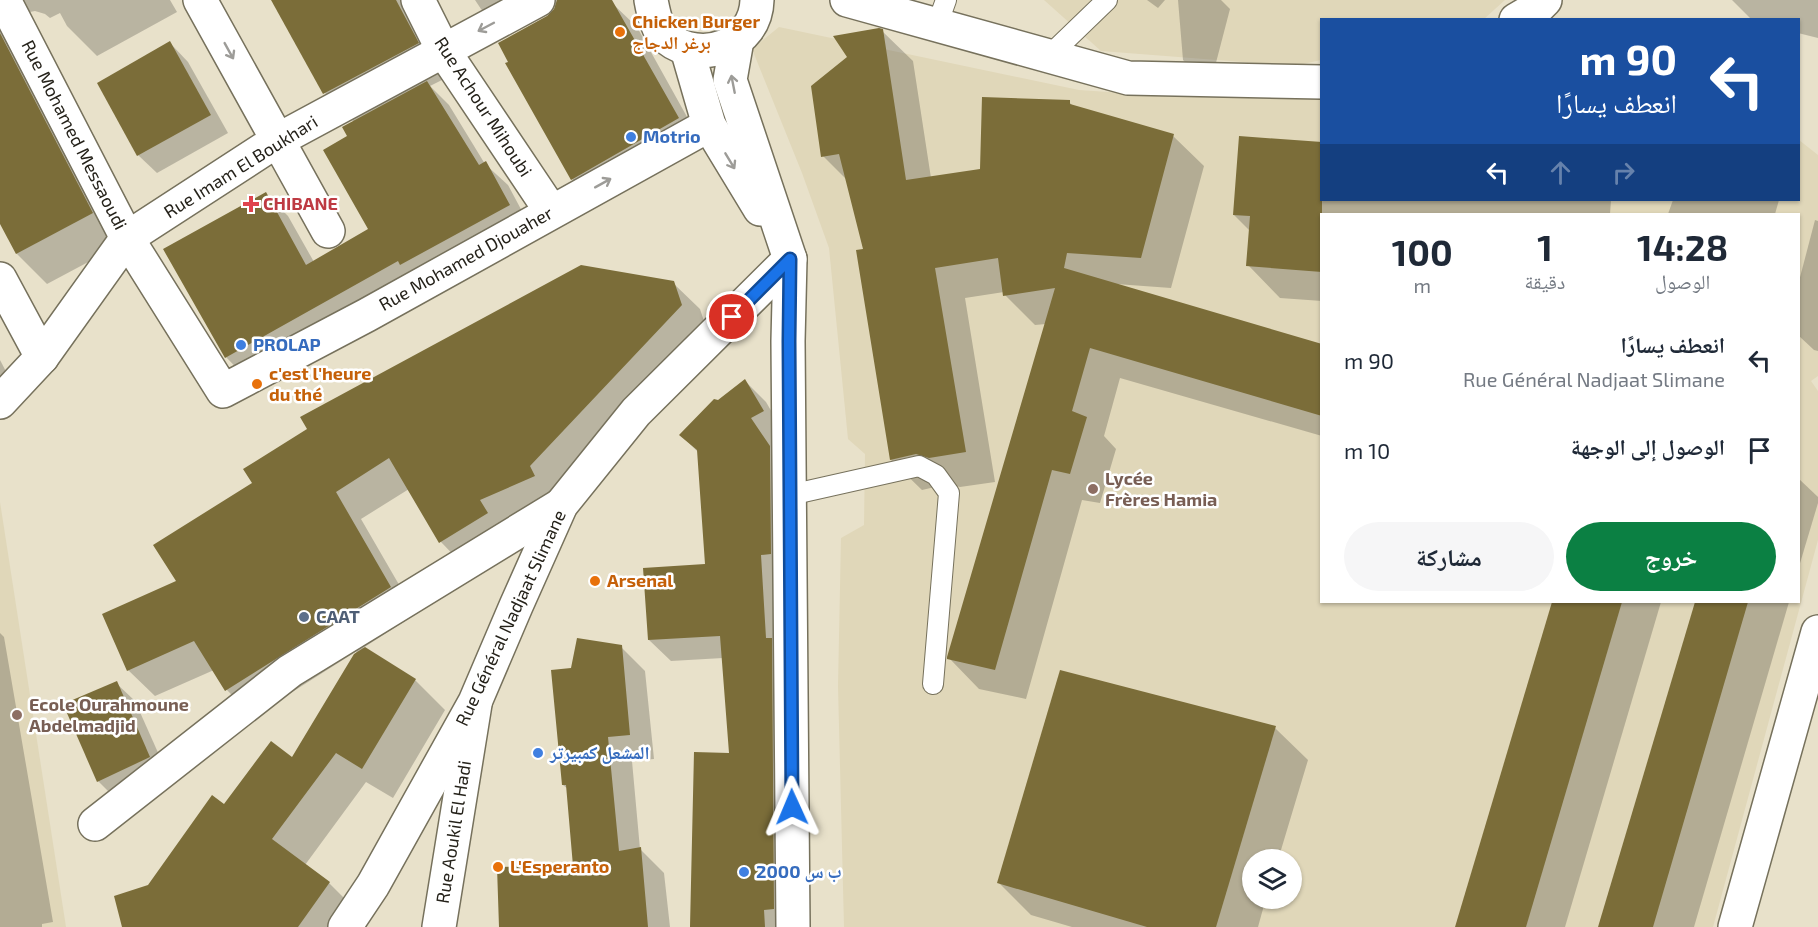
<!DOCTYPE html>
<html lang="ar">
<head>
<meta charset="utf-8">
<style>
	:root { --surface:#fff; --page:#f6f6f7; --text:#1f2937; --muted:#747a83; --accent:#0b8043 }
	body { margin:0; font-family:"Exo 2","Noto Naskh Arabic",sans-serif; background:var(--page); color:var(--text); direction:rtl; height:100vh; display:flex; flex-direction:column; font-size:22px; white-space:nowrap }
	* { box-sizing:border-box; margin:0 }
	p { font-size:20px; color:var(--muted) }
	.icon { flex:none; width:33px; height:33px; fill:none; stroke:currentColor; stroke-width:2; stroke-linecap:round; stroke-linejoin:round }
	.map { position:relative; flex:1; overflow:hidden; direction:ltr }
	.sheet { position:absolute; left:1320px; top:213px; width:480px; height:390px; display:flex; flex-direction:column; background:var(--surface); border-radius:0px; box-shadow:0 2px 4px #0004; direction:rtl }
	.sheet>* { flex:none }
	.top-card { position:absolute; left:1320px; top:18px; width:480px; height:183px; border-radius:0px; box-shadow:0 2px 4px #0004; direction:rtl; background:#1a4fa0; color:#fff; overflow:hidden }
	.controls { position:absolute; left:1242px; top:849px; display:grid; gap:12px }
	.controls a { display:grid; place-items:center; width:60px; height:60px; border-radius:50%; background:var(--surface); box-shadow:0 2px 4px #0004; font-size:30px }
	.pin { position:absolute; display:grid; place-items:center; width:51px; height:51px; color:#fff; margin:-26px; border:3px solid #fff; border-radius:50%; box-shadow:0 2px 6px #0007 }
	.me { position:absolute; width:66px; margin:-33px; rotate:359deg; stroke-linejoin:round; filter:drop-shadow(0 0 4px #0008) }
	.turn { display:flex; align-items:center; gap:21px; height:126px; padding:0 24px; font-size:27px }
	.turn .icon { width:78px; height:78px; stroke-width:2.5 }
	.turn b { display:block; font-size:42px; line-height:51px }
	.lanes { display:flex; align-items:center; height:57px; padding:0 24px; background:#0003; justify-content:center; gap:30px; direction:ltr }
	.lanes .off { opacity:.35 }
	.eta { display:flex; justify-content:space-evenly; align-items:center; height:102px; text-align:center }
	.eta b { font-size:36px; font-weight:700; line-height:42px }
	.primary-button { display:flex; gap:12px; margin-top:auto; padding:12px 24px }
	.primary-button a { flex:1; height:69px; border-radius:36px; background:var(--accent); color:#fff; font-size:24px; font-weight:700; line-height:69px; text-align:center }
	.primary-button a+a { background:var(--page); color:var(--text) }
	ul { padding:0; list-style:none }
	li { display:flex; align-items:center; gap:18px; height:90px; padding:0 24px }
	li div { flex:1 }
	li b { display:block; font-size:22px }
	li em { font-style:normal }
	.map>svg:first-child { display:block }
</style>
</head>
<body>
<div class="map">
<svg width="1818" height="927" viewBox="0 0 1818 927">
	<rect width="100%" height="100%" fill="#e8e1ca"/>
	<!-- built -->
	<g fill="#e0d7b9" fill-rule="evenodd">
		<polygon points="1044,0 1505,0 1484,19 1322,20 1321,60 1294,66 1101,51"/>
		<path d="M779,27l300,63 88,6 154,1 1,103h476l1,-60 19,15v221l-7,5 7,10v149l-105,387h-869l-6,-241 3,-148 23,-13 1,-71 -17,-15 -19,-191 -27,-75 -50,-124zM1322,214h476v388h-476zM1252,860h40v38h-40z"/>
		<polygon points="0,502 66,927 0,927"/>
	</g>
	<!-- shadow -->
	<g fill="#0003">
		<polygon points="0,0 170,0 177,12 97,56 67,26 60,13 50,18 45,14 35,11 25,13 122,244 47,284 17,254 0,221"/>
		<polygon points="273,0 408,0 450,76 430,86 449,105 485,164 508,185 531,228 248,380 226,357 266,194 288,216 314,262 370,230 349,137 354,122 325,93"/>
		<polygon points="475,0 602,0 613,4 637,27 701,142 596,203 572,179 510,62 557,6 504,33 481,9"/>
		<polygon points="1147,0 1165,0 1158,8"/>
		<polygon points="1178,0 1221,0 1230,9 1212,78 1201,78 1183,60"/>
		<polygon points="1732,0 1818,0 1818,38 1798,33 1798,20 1752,20"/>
		<polygon points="882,31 913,61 931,178 981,170 1069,102 1075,108 1173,136 1204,166 1171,288 1116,284 1322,346 1322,436 1120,378 1104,436 1116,449 1100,503 1082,500 1026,699 979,689 949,658 1046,324 1035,325 1005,295 1004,292 965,298 995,482 960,487 948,484 922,490 891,460 865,250 848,181 823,156"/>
		<polygon points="170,43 188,62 228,133 157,173 138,155"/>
		<polygon points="1322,200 1611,200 1610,214 1322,214 1322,301 1280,298 1248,265 1250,231 1234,215"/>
		<polygon points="1673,200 1779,200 1775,214 1668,214"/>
		<polygon points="1815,220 1818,221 1818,351 1814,350 1798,335 1798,285"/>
		<polygon points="673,283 700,309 708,333 556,493 467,569 441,542 409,489 361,519 416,614 363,648 415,680 445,710 393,798 366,782 305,865 329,883 359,913 349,927 230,927 224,806 293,759 357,651 253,717 227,690 214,670 155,696 128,670 178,581"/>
		<polygon points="0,360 22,402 0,413"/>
		<polygon points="745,381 766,402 784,433 771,440 791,469 795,927 691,927 731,754 723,658 671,661 649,640 706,565 699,453 681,435"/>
		<polygon points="1798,478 1818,497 1818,503 1798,570"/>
		<polygon points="1554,602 1661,602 1565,927 1457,927"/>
		<polygon points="1696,602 1789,602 1694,927 1600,927"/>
		<polygon points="0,633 4,637 53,922 42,924 42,927 0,927"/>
		<polygon points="621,647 645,671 654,759 632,761 640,849 664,873 670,927 500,927 575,867 568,789 563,785 573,669"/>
		<polygon points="116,683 135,701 168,775 116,799 98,781"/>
		<polygon points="1275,728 1308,760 1278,860 1252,860 1252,898 1266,898 1258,927 1072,927 1031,915 999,883"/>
	</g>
	<!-- building -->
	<g fill="#7b6d39">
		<polygon points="271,0 396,0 419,43 323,94"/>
		<polygon points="557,0 612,0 679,118 571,180 505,63 508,62 498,43 547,16 554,9"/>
		<polygon points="879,28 883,29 906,180 980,169 982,97 1070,100 1070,104 1174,134 1141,258 1067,253 1064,268 1322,344 1322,416 1090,348 1072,411 1087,417 1070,474 1052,470 995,670 947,659 947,657 1055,288 1003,296 998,258 935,268 966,452 929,458 916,454 890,460 856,250 863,249 839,154 821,157 811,86 847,57 833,36"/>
		<polygon points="0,33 93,213 16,254 0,224"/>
		<polygon points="170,41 211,115 137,156 97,83"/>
		<polygon points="427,81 479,165 486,161 510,205 400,265 398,261 225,358 163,249 266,192 306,265 368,229 323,150 347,136 342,127"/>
		<polygon points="1239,136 1322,142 1322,272 1246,266 1250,216 1233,215"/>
		<polygon points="581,265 674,281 682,305 530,466 535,476 480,500 488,513 439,543 389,458 336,492 391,587 225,691 194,641 127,671 102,614 176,581 153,545 252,483 243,469 307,429 300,417"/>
		<polygon points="745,379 764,411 751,418 770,446 770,450 771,554 761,555 766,638 772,638 774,909 764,910 765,927 690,927 694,752 729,753 720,636 648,640 643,568 705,564 697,450 679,435 714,399 718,400"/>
		<polygon points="1552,602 1622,602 1526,927 1455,927"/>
		<polygon points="1695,602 1748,602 1653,927 1598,927"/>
		<polygon points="577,638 622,645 630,735 608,737 619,851 641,847 648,927 499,927 497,867 573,866 566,785 562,785 551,670 571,668"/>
		<polygon points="365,647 416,679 362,769 336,753 272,839 330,882 298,927 122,927 114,896 148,885 212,795 224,804 271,741 292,757 354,654"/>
		<polygon points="1060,670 1276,726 1216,927 1147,927 997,883"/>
		<polygon points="117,681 150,757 97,782 63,704"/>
	</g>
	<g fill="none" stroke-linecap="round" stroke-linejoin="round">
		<!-- service casing -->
		<g stroke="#76715c" stroke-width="22">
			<g id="service">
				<polyline points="937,25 946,0"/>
				<polyline points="1049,56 1107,0"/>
				<polyline points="790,495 919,466 936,475 949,493 933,684"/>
			</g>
		</g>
		<!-- minor casing -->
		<g stroke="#76715c" stroke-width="36">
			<g id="minor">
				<polyline points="4,0 127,238 223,391 367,315 709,125"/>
				<polyline points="200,0 328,231"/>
				<polyline points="418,0 443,50 551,211"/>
				<polyline points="847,0 1128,78 1322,82"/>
				<polyline points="1516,20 1538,7 1545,0"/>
				<polyline points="0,279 42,357"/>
				<polyline points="0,402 42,357 127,238 278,140 538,0"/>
				<polyline points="95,824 290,671 561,505"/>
				<polyline points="439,927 475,704"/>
				<polyline points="1735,927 1818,632"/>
			</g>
		</g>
		<!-- tertiary casing -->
		<g stroke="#76715c" stroke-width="36">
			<polyline id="tertiary" points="345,927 373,885 475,702 516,606 561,505 636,412 790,259"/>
		</g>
		<!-- secondary casing -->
		<g stroke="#76715c" stroke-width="36">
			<g id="secondary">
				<path d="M651,0c2,11 6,31 16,38 34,27 89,8 90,-38"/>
				<polyline points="737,40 730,80 790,259 788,341 793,927"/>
				<polyline points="687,49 709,125 760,209"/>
			</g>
		</g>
		<!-- service -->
		<use href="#service" stroke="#fff" stroke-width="20"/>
		<!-- minor -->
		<use href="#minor" stroke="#fff" stroke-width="33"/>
		<!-- tertiary -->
		<use href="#tertiary" stroke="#fff" stroke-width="33"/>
		<!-- secondary -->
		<use href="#secondary" stroke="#fff" stroke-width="33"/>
	</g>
	<!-- one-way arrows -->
	<defs><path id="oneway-shaft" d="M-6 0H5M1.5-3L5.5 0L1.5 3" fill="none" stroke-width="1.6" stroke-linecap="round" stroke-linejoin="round" transform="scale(1.5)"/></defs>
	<g stroke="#9d9c98">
		<use href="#oneway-shaft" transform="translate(486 27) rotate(152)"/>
		<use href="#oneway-shaft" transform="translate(229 51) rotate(61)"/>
		<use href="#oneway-shaft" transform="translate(733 84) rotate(-101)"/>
		<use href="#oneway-shaft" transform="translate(730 161) rotate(59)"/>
		<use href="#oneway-shaft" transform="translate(603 183) rotate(-29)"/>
	</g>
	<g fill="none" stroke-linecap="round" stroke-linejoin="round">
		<!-- route casing -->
		<g stroke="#114b97" stroke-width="15">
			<polyline id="route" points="732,317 790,259 789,341 792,807"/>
		</g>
		<!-- route -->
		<use href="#route" stroke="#1a73e8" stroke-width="10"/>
	</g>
	<!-- markers -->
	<g fill="#e8710a" stroke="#fff" stroke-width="2">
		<circle cx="620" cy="32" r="6"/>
		<circle cx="257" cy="384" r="6"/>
		<circle cx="595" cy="581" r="6"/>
		<circle cx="498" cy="867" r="6"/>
	</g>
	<g fill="#3f7fe0" stroke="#fff" stroke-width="2">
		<circle cx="631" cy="137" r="6"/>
		<circle cx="241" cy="345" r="6"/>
		<circle cx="538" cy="753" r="6"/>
		<circle cx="744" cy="872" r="6"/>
	</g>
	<path fill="#e0444e" stroke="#fff" stroke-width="2" d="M248 195h6v6h6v6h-6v6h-6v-6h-6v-6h6z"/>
	<g fill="#8d6e63" stroke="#fff" stroke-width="2">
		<circle cx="1093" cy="489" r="6"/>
		<circle cx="17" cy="715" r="6"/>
	</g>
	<circle fill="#5c6f8a" stroke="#fff" stroke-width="2" cx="304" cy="617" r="6"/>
	<g text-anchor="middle" stroke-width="5" stroke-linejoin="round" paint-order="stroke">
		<!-- food labels -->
		<g font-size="18" font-weight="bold" fill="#c56008" stroke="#fff" text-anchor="start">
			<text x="632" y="28">Chicken Burger<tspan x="632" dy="21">برغر الدجاج</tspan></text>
			<text x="269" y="380">c'est l'heure<tspan x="269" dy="21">du thé</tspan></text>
			<text x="607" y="587">Arsenal</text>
			<text x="510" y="873">L'Esperanto</text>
		</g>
		<!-- street labels -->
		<g font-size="18" fill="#25221a" stroke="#fff">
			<text transform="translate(483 107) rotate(57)" y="6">Rue Achour Mihoubi</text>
			<text transform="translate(74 135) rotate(63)" y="6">Rue Mohamed Messaoudi</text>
			<text transform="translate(241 167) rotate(-32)" y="6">Rue Imam El Boukhari</text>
			<text transform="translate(466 259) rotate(-29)" y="6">Rue Mohamed Djouaher</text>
			<text transform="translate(511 618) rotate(-65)" y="6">Rue Général Nadjaat Slimane</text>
			<text transform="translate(454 832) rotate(-81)" y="6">Rue Aoukil El Hadi</text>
		</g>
		<!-- shop labels -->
		<g font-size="18" font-weight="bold" fill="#366cbe" stroke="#fff" text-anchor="start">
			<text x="643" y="143">Motrio</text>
			<text x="253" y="351">PROLAP</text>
			<text x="550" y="759">المشعل كمبيرتر</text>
			<text x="756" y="878">ب س 2000</text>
		</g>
		<!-- health labels -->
		<g font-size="18" font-weight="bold" fill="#be3a42" stroke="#fff" text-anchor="start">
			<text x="263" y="210">CHIBANE</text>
		</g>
		<!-- education labels -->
		<g font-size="18" font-weight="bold" fill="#785e54" stroke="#fff" text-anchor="start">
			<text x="1105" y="485">Lycée<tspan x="1105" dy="21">Frères Hamia</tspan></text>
			<text x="29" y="711">Ecole Ourahmoune<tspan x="29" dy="21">Abdelmadjid</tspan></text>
		</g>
		<!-- service labels -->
		<g font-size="18" font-weight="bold" fill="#4e5e75" stroke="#fff" text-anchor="start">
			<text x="316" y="623">CAAT</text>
		</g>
	</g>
</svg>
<div class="controls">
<a><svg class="icon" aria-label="layers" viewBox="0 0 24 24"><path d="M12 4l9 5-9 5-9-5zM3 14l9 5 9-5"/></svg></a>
</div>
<div class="pin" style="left:732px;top:317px;background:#d93025"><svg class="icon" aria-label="arrive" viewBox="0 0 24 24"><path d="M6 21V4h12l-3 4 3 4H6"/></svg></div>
<svg class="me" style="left:792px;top:807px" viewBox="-20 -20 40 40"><path d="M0-17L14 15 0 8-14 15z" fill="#1a73e8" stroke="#fff" stroke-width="4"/></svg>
<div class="top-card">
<div class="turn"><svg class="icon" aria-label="left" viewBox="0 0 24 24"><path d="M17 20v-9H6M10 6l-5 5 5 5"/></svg><div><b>90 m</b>انعطف يسارًا</div></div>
<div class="lanes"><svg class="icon" aria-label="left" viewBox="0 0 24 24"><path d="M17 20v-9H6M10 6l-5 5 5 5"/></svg><svg class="icon off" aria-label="ahead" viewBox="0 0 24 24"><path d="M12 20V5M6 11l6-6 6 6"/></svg><svg class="icon off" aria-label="right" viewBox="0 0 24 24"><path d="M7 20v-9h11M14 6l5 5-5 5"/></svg></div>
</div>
<section class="sheet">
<div class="eta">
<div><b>14:28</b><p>الوصول</p></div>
<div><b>1</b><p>دقيقة</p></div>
<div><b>100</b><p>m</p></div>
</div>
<ul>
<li><svg class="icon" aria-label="left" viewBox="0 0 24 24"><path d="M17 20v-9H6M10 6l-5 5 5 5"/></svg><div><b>انعطف يسارًا</b><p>Rue Général Nadjaat Slimane</p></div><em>90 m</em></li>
<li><svg class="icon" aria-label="arrive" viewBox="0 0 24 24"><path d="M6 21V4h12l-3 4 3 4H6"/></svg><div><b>الوصول إلى الوجهة</b></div><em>10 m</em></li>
</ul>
<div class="primary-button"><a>خروج</a><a>مشاركة</a></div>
</section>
</div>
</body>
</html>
